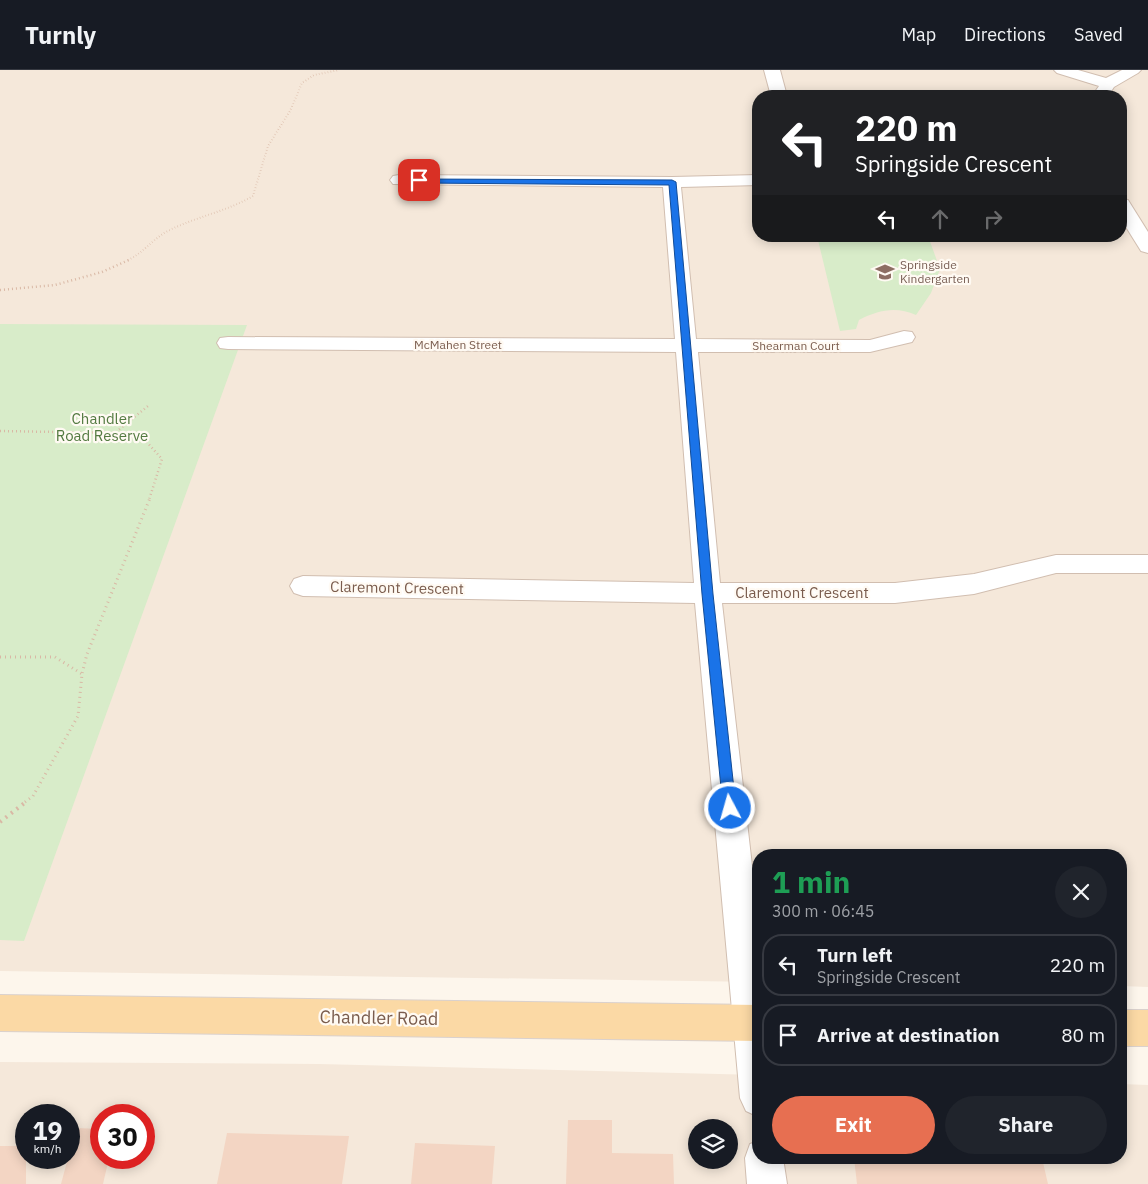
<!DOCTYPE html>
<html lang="en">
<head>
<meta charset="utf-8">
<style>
	:root { --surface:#171b24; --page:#20242c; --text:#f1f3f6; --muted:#9ea1a6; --line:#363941; --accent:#e76f51 }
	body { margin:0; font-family:"IBM Plex Sans",sans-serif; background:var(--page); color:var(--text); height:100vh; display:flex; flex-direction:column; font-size:19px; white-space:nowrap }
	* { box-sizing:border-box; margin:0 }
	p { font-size:16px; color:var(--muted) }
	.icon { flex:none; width:28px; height:28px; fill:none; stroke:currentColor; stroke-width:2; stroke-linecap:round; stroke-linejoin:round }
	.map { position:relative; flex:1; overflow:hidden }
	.details { position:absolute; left:752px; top:779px; width:375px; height:315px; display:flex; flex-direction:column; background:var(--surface); border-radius:20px; box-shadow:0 2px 12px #0003 }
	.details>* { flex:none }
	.top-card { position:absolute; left:752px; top:20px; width:375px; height:152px; border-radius:20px; box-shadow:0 2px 12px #0003; background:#202124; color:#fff; overflow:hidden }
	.buttons { position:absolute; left:688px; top:1049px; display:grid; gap:10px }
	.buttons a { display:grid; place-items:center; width:50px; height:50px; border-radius:50%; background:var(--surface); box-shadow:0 2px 12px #0003; font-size:25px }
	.speed { position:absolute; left:15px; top:1034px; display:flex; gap:10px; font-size:25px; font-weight:700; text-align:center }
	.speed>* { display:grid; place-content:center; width:65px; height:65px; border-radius:50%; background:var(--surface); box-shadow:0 2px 12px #0003; line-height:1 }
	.speed small { font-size:12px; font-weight:400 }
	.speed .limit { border:8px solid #d22; background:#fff; color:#111 }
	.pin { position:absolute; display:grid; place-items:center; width:42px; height:42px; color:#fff; margin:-21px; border-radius:10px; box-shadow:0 2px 8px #0006 }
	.me { position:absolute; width:55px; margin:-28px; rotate:354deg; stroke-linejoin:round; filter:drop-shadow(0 0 4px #0008) }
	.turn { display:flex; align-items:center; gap:18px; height:105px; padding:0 20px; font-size:22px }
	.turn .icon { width:65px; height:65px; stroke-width:2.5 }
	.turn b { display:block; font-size:35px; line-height:42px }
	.lanes { display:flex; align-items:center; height:48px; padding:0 20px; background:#0003; justify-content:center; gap:25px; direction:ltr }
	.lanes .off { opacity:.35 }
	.round { display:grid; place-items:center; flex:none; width:52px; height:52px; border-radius:26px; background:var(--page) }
	.head { display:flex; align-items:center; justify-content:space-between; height:85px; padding:0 20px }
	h1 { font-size:30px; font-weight:700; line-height:38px; color:#1e9e55 }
	.primary-button { display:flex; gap:10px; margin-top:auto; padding:10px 20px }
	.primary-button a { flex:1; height:58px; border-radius:30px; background:var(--accent); color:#fff; font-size:20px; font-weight:700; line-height:58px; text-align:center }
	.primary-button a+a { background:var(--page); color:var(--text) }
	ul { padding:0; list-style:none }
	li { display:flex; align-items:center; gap:15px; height:62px; margin:0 10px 8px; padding:0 10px; border:2px solid var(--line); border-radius:20px }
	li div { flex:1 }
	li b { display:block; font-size:19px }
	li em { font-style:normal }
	header { display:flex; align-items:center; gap:30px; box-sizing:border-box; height:70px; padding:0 25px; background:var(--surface); border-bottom:1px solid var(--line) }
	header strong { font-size:24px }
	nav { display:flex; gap:28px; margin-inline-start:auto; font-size:18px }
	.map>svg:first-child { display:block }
</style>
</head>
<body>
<header>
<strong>Turnly</strong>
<nav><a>Map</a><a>Directions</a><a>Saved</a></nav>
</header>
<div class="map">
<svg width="1148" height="1114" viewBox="0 0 1148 1114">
	<rect width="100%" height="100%" fill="#fdf6ec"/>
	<!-- residential -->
	<g fill="#f5e8da" fill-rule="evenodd">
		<path d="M0,0h1148v917l-27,-1v-131h-362v127l-759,-11zM759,26h362v140h-362z"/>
		<path d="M0,992l319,2 440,11v83h362v-74l27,1v99h-1148zM26,1045h43v43h-43zM101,1045h43v43h-43zM696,1058h33v32h-33z"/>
	</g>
	<!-- green -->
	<g fill="#d8ecc9">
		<path d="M817,166h111l12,33 -9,24 -15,22c-20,-9 -38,-5 -57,5l-3,9 -16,2z"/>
		<polygon points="0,254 247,255 24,871 0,870"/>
	</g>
	<!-- building -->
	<g fill="#f3d5c3">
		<polygon points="568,1050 612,1050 612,1083 673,1084 674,1114 566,1114"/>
		<polygon points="76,1058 101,1059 101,1088 109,1088 103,1114 61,1114"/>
		<polygon points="227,1063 349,1066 342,1114 217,1114"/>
		<polygon points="415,1073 495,1076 492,1114 411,1114"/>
		<rect x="0" y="1076" width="26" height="38"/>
		<polygon points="854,1088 1042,1088 1048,1114 857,1114"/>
	</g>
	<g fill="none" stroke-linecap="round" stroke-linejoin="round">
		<!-- street casing -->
		<g stroke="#d1beb0" stroke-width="2">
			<g id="street">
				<polygon points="764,0 780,0 787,26 771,26"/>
				<polygon points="1054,0 1078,0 1106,8 1122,0 1141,0 1138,3 1114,17 1108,26 1092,26 1099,16 1057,3"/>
				<polygon points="399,105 672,107 759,105 759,115 681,117 696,269 870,270 904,261 912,262 915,267 912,272 870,282 698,282 720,513 895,513 974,504 1056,485 1148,485 1148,503 1056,503 974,524 895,533 722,533 759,857 759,1047 746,1041 740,1028 695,533 303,526 294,523 290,516 294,509 303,506 694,513 676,282 228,279 220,278 217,273 220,268 228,267 675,269 663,117 393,114 390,110 393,106"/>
				<polygon points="1121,129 1128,130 1148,162 1148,183 1141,181 1121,149"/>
				<polygon points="759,1071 759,1088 783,1088 787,1114 747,1114 745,1088 750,1074"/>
			</g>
		</g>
		<!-- primary casing -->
		<g stroke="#dad1cd" stroke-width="2">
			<g id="primary">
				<polygon points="0,925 759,935 759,971 0,961"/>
				<rect x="1121" y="940" width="27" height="36"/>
			</g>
		</g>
		<!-- path-far3 -->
		<path stroke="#d9b8a5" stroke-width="2" stroke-dasharray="0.5 2.5" stroke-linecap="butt" d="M128,190c15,-7 24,-20 38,-28 28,-15 60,-20 87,-36l15,-50 22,-35 12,-28 12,-8 25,-5"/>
		<!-- path-far2 -->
		<g stroke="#d9b8a5" stroke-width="2.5" stroke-dasharray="1 3" stroke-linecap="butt">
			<polyline points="0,220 55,215 102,202 131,189"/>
			<polyline points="0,361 115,363 145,370 162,389 149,430"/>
			<polyline points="116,362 148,336"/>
		</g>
		<!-- path-far1 -->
		<g stroke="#d9b8a5" stroke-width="3" stroke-dasharray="1 4" stroke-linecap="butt">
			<polyline points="0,587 55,587 82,604"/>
			<polyline points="25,732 33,726 78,646 82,604 87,584 150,428"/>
		</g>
		<!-- path -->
		<polyline stroke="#d9b8a5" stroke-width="4" stroke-dasharray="2 5" stroke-linecap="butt" points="0,752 27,731"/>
		<!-- street -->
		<use href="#street" fill="#fff" fill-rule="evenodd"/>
		<!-- primary -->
		<use href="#primary" fill="#fbd9a5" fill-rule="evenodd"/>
	</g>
	<!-- route -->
	<polygon fill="#1a73e8" stroke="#114b97" points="416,109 672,110 676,112 713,524 736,738 734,742 730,744 725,742 723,738 702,524 669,115 419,113 416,112"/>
	<!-- icons -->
	<defs>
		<g id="school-bare" transform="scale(1.5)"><path d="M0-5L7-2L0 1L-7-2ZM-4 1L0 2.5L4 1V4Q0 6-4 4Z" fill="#8d6e63" stroke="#fffaf3" stroke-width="2.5" paint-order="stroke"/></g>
	</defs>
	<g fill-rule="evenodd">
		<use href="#school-bare" x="885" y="202"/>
	</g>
	<g text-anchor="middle" stroke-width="4.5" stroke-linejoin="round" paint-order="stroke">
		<!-- far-education labels -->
		<g font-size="12" fill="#785e54" stroke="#fffaf3" text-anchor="start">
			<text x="900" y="199">Springside<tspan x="900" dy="14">Kindergarten</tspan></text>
		</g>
		<!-- far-street labels -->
		<g font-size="12" fill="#7a5c4d" stroke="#fffaf3">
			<text x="458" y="279">McMahen Street</text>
			<text x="796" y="280">Shearman Court</text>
		</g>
		<!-- park labels -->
		<g font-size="15" fill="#537a41" stroke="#fffaf3">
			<text x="102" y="354">Chandler<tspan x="102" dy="17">Road Reserve</tspan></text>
		</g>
		<!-- street labels -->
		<g font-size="15" fill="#7a5c4d" stroke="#fffaf3">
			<text transform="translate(397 518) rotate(1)" y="5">Claremont Crescent</text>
			<text x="802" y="528">Claremont Crescent</text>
		</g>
		<!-- near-street labels -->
		<g font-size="18" fill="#7a5c4d" stroke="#fffaf3">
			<text transform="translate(379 948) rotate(1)" y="6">Chandler Road</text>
		</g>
	</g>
</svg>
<div class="buttons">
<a><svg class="icon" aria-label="layers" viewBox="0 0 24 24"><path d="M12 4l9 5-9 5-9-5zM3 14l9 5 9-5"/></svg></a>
</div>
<div class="speed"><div>19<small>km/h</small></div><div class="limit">30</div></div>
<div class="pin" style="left:419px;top:110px;background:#d93025"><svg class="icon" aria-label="arrive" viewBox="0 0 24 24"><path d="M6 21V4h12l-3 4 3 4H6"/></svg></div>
<svg class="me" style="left:730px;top:738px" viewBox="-20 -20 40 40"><circle r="17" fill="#1a73e8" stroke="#fff" stroke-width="3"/><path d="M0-11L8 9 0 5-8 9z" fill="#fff"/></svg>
<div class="top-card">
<div class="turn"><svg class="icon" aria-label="left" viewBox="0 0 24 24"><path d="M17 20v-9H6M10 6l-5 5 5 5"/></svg><div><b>220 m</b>Springside Crescent</div></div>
<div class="lanes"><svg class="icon" aria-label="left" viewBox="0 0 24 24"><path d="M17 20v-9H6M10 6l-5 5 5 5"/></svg><svg class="icon off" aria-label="ahead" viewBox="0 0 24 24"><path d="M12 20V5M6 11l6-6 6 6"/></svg><svg class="icon off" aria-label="right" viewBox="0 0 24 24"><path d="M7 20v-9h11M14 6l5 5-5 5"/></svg></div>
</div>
<section class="details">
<div class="head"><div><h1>1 min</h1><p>300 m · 06:45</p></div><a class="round"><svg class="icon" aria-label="close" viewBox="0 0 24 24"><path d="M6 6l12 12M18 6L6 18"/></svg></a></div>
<ul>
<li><svg class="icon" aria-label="left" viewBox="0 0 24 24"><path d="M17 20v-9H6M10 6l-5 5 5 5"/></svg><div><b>Turn left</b><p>Springside Crescent</p></div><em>220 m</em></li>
<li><svg class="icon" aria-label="arrive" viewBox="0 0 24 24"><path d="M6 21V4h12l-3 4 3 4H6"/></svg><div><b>Arrive at destination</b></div><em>80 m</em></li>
</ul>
<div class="primary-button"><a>Exit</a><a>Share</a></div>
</section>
</div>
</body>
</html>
